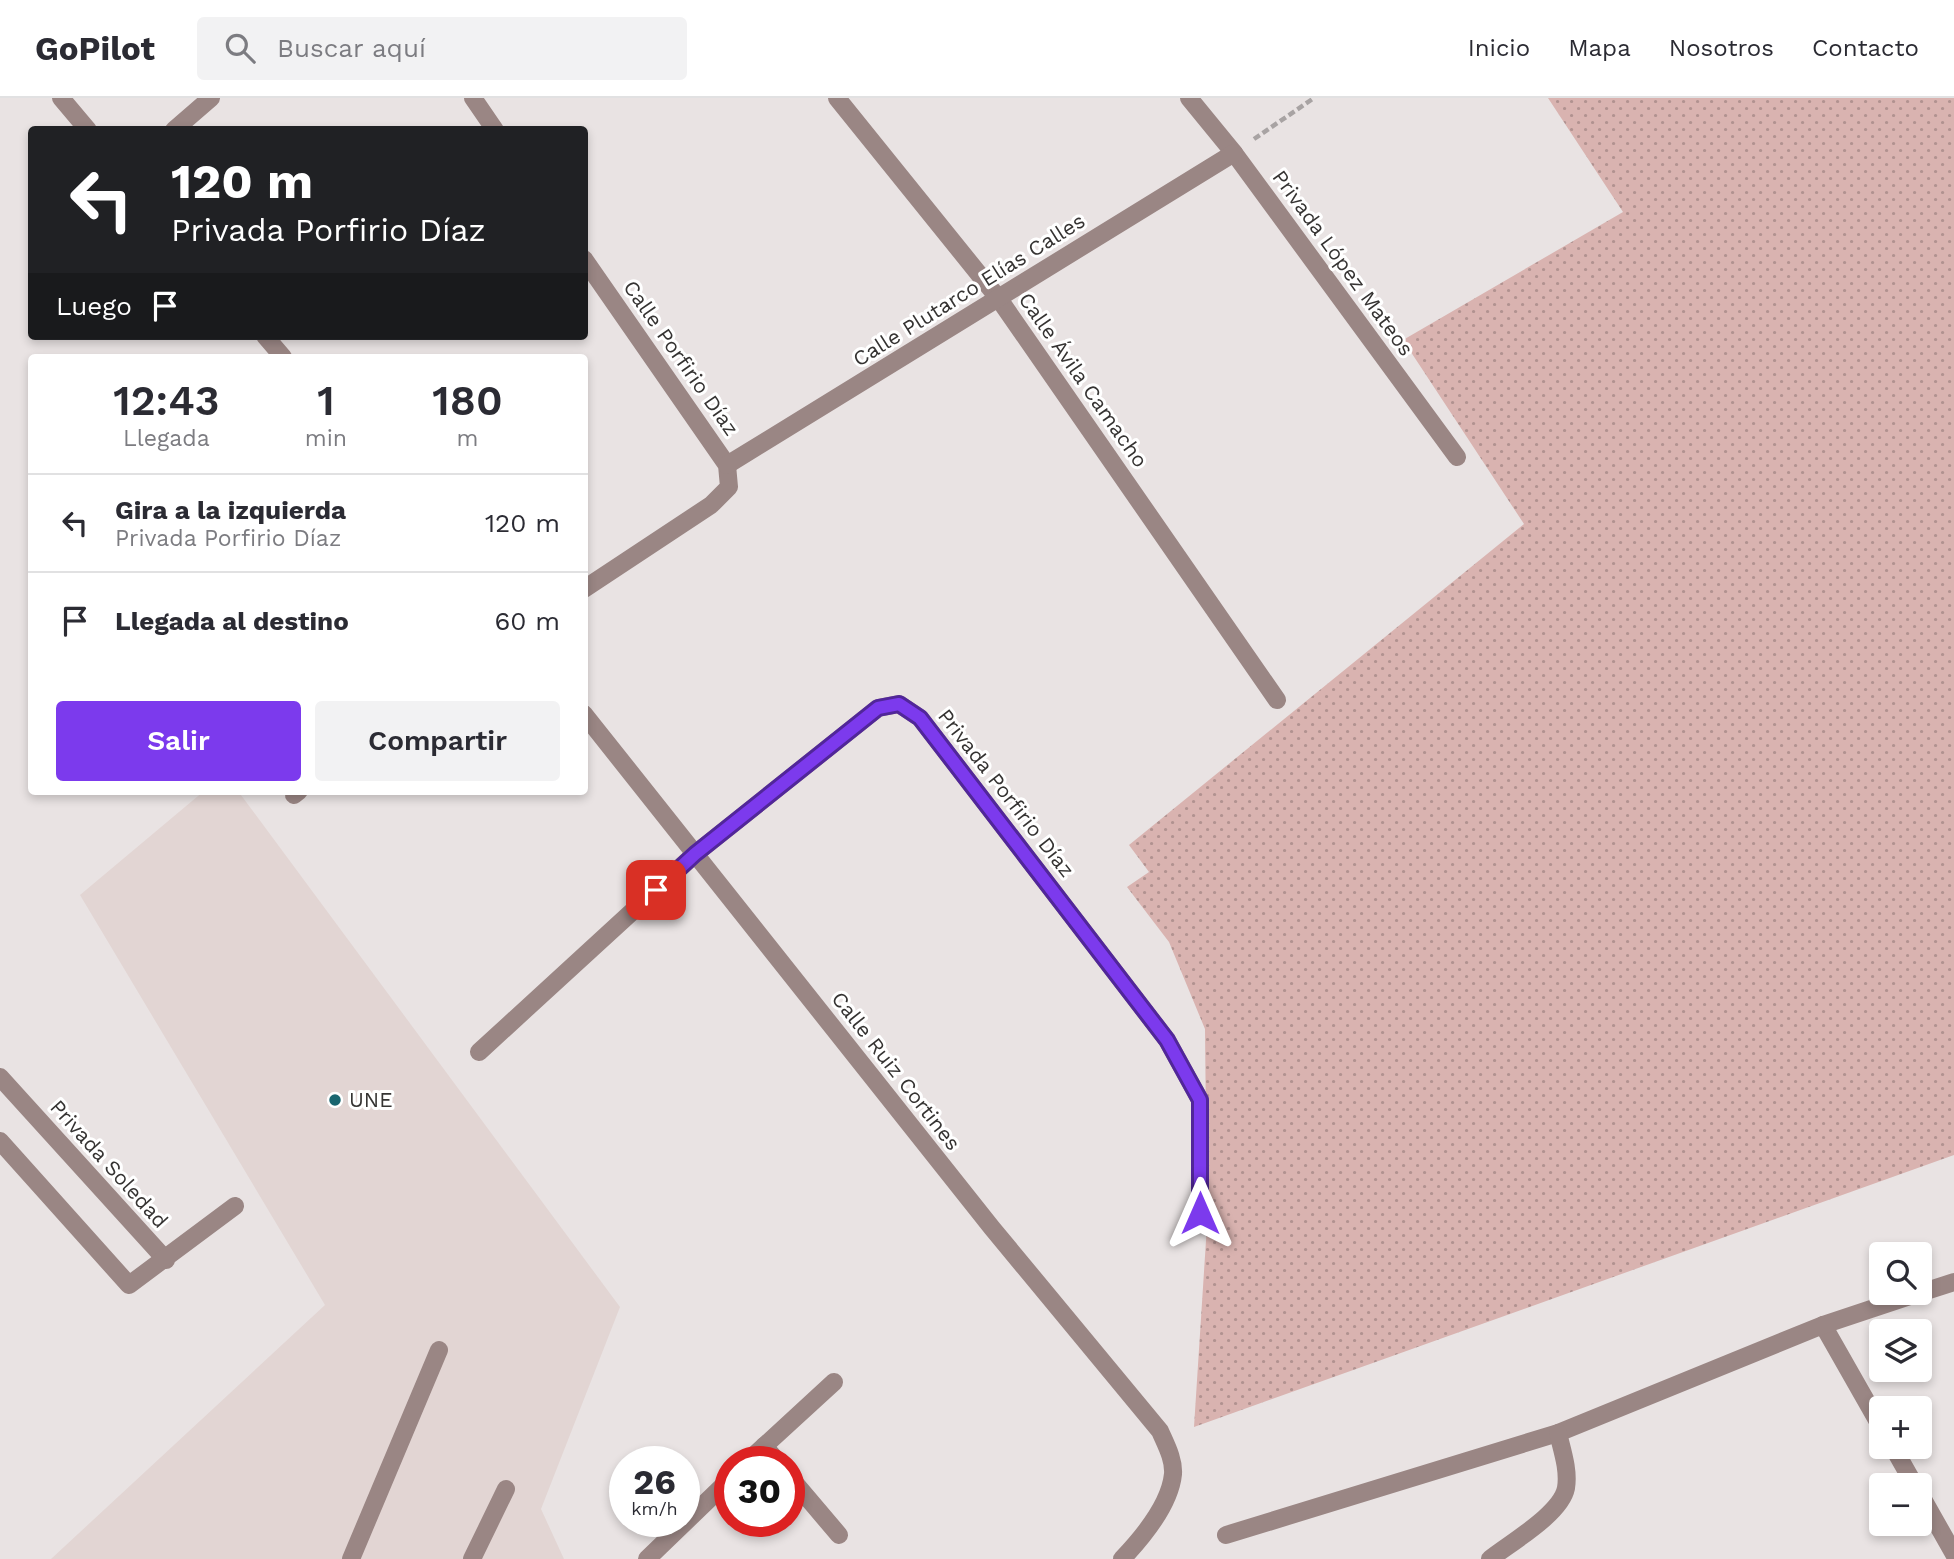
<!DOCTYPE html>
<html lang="es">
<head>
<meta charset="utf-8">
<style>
	:root { --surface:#fff; --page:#f2f2f3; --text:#2b2b33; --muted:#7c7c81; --line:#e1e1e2; --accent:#7c3aed }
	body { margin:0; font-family:"Work Sans",sans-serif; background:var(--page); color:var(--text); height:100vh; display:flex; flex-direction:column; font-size:26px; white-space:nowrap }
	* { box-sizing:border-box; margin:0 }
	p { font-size:23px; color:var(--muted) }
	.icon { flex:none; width:38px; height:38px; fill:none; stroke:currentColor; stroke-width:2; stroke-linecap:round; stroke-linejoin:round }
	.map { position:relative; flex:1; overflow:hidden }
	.details { position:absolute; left:28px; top:256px; width:560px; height:441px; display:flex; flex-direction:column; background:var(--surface); border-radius:7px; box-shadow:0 4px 10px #0003 }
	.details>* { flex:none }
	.guide { position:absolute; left:28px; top:28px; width:560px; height:214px; border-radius:7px; box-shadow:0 4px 10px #0003; background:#202124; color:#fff; overflow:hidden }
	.fabs { position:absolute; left:1869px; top:1144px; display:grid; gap:14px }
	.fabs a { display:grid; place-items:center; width:63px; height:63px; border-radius:7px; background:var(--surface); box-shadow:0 4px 10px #0003; font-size:35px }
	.speed { position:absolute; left:609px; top:1348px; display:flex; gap:14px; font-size:35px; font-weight:700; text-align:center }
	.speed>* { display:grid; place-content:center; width:91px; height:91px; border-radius:50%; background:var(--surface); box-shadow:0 4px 10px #0003; line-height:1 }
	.speed small { font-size:18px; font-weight:400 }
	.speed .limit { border:10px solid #d22; background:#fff; color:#111 }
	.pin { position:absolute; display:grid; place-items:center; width:60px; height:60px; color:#fff; margin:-30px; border-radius:14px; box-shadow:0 4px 10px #0006 }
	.me { position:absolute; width:77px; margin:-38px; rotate:0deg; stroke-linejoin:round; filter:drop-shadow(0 0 5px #0008) }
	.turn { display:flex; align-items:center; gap:24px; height:147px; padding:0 28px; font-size:32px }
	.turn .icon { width:91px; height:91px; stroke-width:2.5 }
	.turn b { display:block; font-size:49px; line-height:60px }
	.then { display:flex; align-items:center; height:66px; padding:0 28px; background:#0003; gap:14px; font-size:26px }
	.eta { display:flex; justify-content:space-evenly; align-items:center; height:119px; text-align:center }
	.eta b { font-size:42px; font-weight:600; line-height:49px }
	.button { display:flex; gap:14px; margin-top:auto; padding:14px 28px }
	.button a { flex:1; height:80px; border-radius:7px; background:var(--accent); color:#fff; font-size:28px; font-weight:600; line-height:80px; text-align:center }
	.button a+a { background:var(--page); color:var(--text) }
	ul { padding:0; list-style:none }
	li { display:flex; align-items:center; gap:21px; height:98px; padding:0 28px; border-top:2px solid var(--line) }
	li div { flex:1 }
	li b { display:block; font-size:26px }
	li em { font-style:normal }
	header { display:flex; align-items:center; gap:42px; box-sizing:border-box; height:98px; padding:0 35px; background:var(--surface); border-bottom:2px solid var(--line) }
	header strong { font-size:33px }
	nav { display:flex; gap:38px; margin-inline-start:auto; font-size:24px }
	.search { width:490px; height:63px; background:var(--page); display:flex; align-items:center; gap:18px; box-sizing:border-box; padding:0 24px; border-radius:7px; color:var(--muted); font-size:26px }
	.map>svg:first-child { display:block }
</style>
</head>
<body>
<header>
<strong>GoPilot</strong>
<div class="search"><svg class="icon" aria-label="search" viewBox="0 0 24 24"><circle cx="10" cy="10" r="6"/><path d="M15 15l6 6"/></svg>Buscar aquí</div>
<nav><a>Inicio</a><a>Mapa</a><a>Nosotros</a><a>Contacto</a></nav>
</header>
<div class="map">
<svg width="1954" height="1461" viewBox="0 0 1954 1461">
	<defs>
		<pattern id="grass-dots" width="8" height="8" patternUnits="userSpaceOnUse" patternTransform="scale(1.75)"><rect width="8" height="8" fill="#d9b3b0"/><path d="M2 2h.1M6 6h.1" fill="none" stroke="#b19290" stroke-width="1.8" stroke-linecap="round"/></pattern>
	</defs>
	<rect width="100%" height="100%" fill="#e9e3e3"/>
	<!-- built -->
	<polygon fill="#e2d5d3" points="204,693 238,693 620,1209 541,1411 564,1461 51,1461 325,1207 80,797"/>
	<!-- grass -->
	<polygon fill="url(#grass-dots)" points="1548,0 1954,0 1954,1057 1194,1329 1207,1127 1205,931 1169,844 1127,789 1149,774 1129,747 1524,426 1403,242 1623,114"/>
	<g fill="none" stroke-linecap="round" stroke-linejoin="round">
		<!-- path -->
		<polyline stroke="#a8a3a3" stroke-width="4.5" stroke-dasharray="7 3.5" stroke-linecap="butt" points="1254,41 1314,0"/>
		<!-- minor -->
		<g stroke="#9a8684" stroke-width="18">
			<polyline points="61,0 88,32"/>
			<polyline points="473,0 495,32"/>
			<polyline points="837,0 999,201 1277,602"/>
			<polyline points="1189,0 1234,55 1457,359"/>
			<polyline points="174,32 211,0"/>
			<polyline points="584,161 727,367 729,389 711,407 584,491"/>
			<polyline points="265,238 283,259"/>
			<polyline points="727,367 1234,55"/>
			<path d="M584,616l408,514 168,203c6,14 14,28 13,43 -3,30 -31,64 -51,85"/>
			<polyline points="294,697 299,693"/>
			<polyline points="479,954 695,756 878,610 899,606 920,620 1167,942 1200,1002 1200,1115"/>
			<polyline points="0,979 166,1162"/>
			<polyline points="0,1043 129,1187 235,1108"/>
			<polyline points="1920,1195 1954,1184"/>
			<polyline points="1823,1227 1881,1329"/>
			<polyline points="764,1348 777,1363"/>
			<polyline points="1893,1349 1915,1388"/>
			<polyline points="748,1363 834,1284"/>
			<polyline points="789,1378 839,1437"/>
			<polyline points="1920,1396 1954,1456"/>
			<polyline points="1226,1437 1558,1335 1823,1227 1919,1195"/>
			<polyline points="351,1461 439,1252"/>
			<polyline points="472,1461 506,1391"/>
			<polyline points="647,1461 730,1381"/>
			<path d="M1490,1461c20,-16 71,-45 76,-71 3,-18 -4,-38 -8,-55"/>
		</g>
	</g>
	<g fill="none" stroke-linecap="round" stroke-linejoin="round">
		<!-- route casing -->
		<g stroke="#51269a" stroke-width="18">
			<polyline id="route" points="656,792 695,756 878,610 899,606 920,620 1167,942 1200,1002 1200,1115"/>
		</g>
		<!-- route -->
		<use href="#route" stroke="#7c3aed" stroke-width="12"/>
	</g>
	<!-- markers -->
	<circle fill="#19656f" stroke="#fff" stroke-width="2.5" cx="335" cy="1002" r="7"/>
	<g text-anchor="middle" stroke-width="6" stroke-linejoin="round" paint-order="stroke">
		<!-- street labels -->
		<g font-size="21" fill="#353332" stroke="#fff">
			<text transform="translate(1343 165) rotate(54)" y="7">Privada López Mateos</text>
			<text transform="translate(969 192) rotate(-32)" y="7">Calle Plutarco Elías Calles</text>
			<text transform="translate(681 260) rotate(55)" y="7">Calle Porfirio Díaz</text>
			<text transform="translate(1083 282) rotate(55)" y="7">Calle Ávila Camacho</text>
			<text transform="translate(1006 695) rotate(52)" y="7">Privada Porfirio Díaz</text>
			<text transform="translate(896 973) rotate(52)" y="7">Calle Ruiz Cortines</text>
			<text transform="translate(109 1066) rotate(48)" y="7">Privada Soledad</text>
		</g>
		<!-- poi labels -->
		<g font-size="21" fill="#353332" stroke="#fff" text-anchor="start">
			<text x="349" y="1009">UNE</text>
		</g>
	</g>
</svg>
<div class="fabs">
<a><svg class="icon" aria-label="search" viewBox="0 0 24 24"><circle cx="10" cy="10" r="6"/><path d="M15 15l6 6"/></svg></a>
<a><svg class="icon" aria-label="layers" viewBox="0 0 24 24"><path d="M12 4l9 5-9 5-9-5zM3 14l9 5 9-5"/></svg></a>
<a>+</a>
<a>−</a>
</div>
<div class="speed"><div>26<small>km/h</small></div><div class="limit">30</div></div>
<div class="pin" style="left:656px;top:792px;background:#d93025"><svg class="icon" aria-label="arrive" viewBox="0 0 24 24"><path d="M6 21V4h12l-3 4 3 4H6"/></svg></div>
<svg class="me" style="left:1200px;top:1115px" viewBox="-20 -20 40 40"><path d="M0-17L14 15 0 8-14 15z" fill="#7c3aed" stroke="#fff" stroke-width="4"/></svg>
<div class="guide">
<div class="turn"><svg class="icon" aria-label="left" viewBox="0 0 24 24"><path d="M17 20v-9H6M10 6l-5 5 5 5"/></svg><div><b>120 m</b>Privada Porfirio Díaz</div></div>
<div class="then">Luego<svg class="icon" aria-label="arrive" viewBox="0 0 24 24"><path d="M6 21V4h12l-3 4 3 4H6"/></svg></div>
</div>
<section class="details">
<div class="eta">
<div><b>12:43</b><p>Llegada</p></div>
<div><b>1</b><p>min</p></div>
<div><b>180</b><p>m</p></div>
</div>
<ul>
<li><svg class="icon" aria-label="left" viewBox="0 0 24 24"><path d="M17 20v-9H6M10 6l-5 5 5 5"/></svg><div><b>Gira a la izquierda</b><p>Privada Porfirio Díaz</p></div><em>120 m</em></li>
<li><svg class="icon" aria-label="arrive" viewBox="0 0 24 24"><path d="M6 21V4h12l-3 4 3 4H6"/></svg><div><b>Llegada al destino</b></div><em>60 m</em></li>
</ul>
<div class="button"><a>Salir</a><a>Compartir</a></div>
</section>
</div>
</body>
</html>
